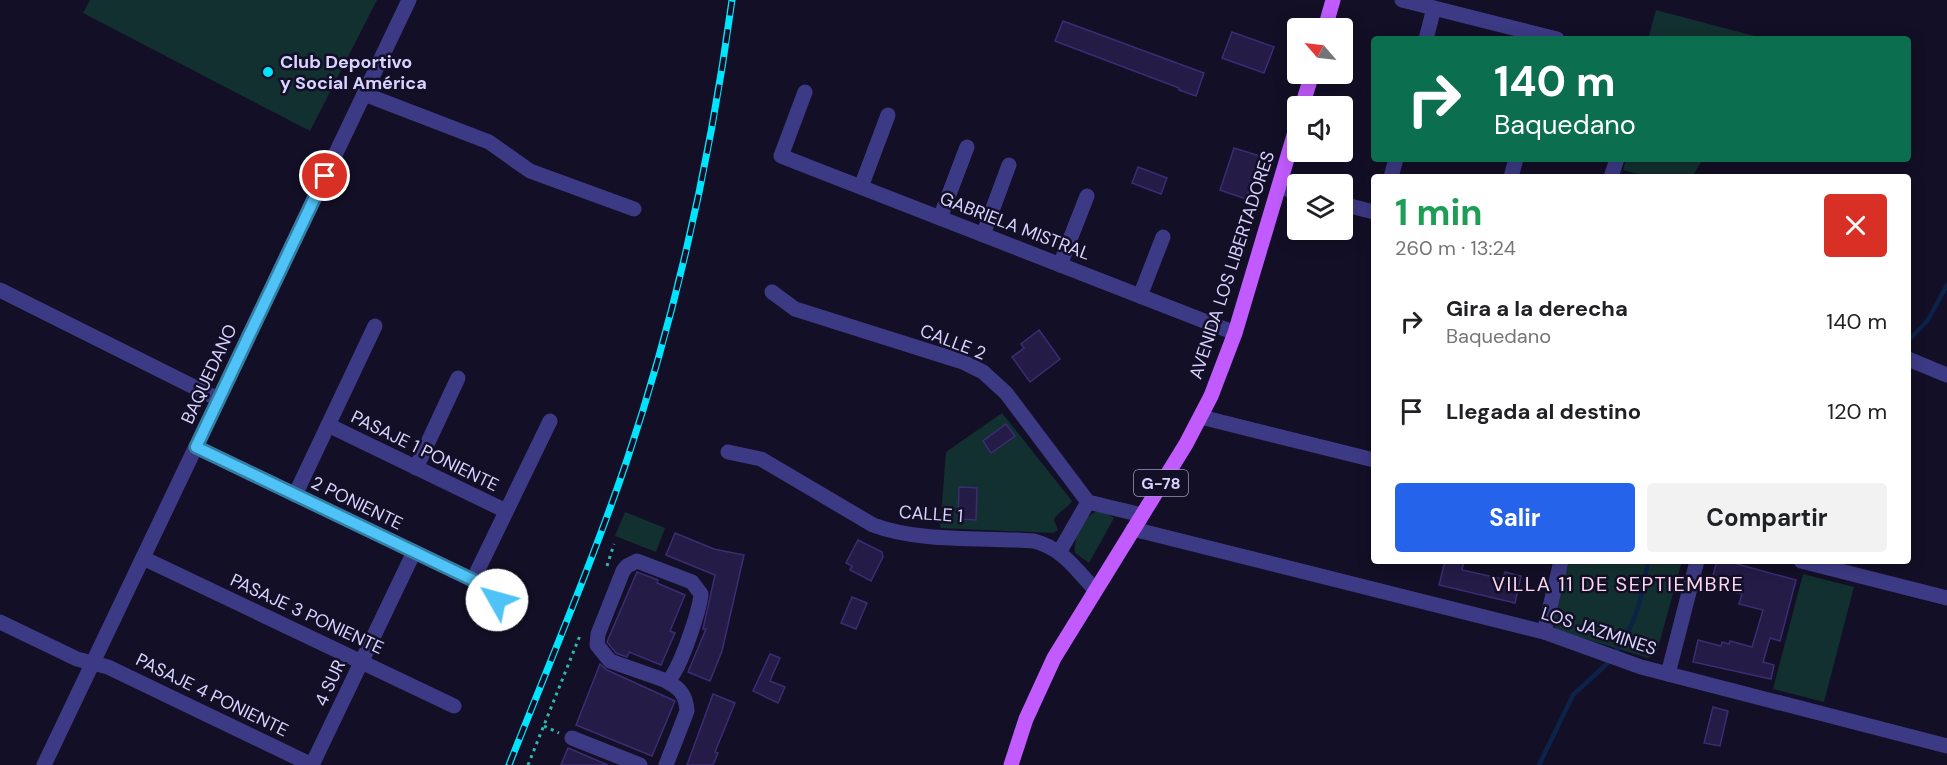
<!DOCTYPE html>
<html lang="es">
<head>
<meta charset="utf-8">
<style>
	:root { --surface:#fff; --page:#f2f2f2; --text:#202124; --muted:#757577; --accent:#2563eb }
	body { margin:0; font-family:"DM Sans",sans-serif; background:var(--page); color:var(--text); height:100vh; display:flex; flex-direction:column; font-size:22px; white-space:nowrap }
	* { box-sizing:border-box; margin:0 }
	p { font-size:20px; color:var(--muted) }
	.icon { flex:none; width:33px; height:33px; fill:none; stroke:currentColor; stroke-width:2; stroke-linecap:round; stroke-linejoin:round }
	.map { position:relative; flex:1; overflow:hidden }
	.details { position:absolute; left:1371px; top:174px; width:540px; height:390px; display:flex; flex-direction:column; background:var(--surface); border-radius:6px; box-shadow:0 3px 15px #0003 }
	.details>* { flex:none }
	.hud { position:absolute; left:1371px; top:36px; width:540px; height:126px; border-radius:6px; box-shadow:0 3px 15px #0003; background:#0b6e4f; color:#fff; overflow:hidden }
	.needle { width:39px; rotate:298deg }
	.tools { position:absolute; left:1287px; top:18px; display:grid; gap:12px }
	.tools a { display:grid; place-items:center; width:66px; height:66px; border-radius:6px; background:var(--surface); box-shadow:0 3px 15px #0003; font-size:30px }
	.pin { position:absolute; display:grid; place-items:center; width:51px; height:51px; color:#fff; margin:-26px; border:3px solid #fff; border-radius:50%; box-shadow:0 2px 6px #0007 }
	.me { position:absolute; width:66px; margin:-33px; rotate:308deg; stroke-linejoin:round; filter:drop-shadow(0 0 4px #0008) }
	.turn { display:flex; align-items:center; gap:21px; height:126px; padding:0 24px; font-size:27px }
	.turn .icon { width:78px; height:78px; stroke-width:2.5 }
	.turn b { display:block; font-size:42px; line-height:51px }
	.round { display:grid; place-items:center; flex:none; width:63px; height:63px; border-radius:6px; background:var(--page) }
	.overview { display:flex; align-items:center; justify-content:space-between; height:102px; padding:0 24px }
	h1 { font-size:36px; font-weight:700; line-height:45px; color:#1e9e55 }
	.action { display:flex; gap:12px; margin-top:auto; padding:12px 24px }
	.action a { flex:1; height:69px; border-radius:6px; background:var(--accent); color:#fff; font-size:24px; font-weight:700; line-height:69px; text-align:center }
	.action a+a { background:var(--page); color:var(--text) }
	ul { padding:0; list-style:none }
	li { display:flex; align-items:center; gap:18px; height:90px; padding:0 24px }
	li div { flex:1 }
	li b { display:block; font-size:22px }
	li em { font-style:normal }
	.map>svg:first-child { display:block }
</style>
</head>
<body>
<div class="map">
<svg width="1947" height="765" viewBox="0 0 1947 765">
	<rect width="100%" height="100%" fill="#130f26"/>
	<!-- green -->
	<g fill="#12302f">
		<polygon points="90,0 377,0 310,131 83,13"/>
		<polygon points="1656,10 1762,38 1648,39"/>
		<polygon points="1626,159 1703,159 1692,177 1649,177 1623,170"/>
		<path d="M1002,413l70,88c-5,8 -15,11 -18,19l4,10 -5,3 -113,-5 6,-76z"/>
		<path d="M1097,511l9,2 8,5 -25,45 -14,-10c-2,-15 7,-35 22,-42z"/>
		<polygon points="625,512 665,528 656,552 615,536"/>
		<polygon points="1568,561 1682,561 1656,655 1648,658 1556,630 1552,622"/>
		<polygon points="1803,574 1854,587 1824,702 1773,689"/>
	</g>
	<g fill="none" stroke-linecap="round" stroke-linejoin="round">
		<!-- stream -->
		<g stroke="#0c2248" stroke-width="4.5">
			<polyline points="1908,341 1928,320 1947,285"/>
			<path d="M1615,653c22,-32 27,-55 33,-92"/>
			<polyline points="1539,765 1573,695 1611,660"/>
		</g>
	</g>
	<!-- building -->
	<g fill="#241b47" stroke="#3b2d73" stroke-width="1.5">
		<polygon points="1063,21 1204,73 1196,96 1179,90 1179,88 1055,41"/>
		<polygon points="1232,32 1274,47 1264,73 1222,58"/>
		<polygon points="1234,148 1260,156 1246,199 1220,190"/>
		<polygon points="1138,167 1167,178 1161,194 1132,183"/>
		<polygon points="1039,330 1060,359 1030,382 1012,357 1024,348 1021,344"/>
		<polygon points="1006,424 1015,436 991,453 983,441"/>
		<polygon points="959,487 977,488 976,520 958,519"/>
		<polygon points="675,533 714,549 744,555 722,651 710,681 688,672 706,629 703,629 715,575 666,555"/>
		<polygon points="858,540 882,552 883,557 871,581 850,570 852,566 846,563"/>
		<polygon points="1445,561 1464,561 1462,570 1503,579 1505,572 1521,576 1515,603 1439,585"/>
		<polygon points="1717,561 1738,561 1737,564 1796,580 1780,641 1770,638 1763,662 1774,665 1771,679 1693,662 1698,640 1721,646 1722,642 1729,644 1730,641 1752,647 1763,610 1739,604 1742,594 1710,586"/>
		<polygon points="637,572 658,580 657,583 685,595 670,631 675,633 661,665 629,652 627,657 616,653 607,642"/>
		<polygon points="852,597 867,603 856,629 841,623"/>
		<polygon points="770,654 780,658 770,681 785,687 778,703 753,691"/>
		<polygon points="600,664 607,670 675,701 652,756 576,725"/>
		<polygon points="713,694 735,703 715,752 718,753 713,765 687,765"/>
		<polygon points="1713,707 1728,711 1720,746 1704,743"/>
		<polygon points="568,748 608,765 561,765"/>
	</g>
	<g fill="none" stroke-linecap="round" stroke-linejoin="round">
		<!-- path -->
		<g stroke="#2fb8b0" stroke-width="3" stroke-dasharray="3 4.5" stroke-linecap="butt">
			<polyline points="607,566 614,544"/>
			<polyline points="544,726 559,733"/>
			<polyline points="528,765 581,633"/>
		</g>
		<!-- street -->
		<g stroke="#3d3a85" stroke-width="15">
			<polyline points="1402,0 1557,39"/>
			<polyline points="1426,39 1434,8"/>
			<polyline points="805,92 781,156 1235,333"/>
			<polyline points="364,94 489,142 530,171 634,209"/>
			<polyline points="1391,177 1396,159"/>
			<polyline points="1511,177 1516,159"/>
			<polyline points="1611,177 1617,159"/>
			<polyline points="861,187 888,115"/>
			<polyline points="1279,187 1298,192"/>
			<polyline points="1342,204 1374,212"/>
			<polyline points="940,218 967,147"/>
			<polyline points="983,235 1009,165"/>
			<polyline points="1060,265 1087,196"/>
			<polyline points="0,290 218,399"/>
			<polyline points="772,292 795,309 963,362 983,372 1006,393 1088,502 1142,515"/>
			<polyline points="1140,296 1163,237"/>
			<polyline points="1908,359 1947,375"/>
			<polyline points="1201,417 1374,460"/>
			<polyline points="328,425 506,511"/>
			<polyline points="196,447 473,580 480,591 497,600"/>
			<path d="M728,452l33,7 112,66c48,18 110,12 161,16 28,7 42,28 61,49"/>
			<polyline points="416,468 458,378"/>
			<polyline points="295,495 375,326"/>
			<polyline points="1133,529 1544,632 1641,667 1947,746"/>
			<polyline points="1060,551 1088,502"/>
			<polyline points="143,558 454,706"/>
			<path d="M637,561l55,21 9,12c-1,14 -22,81 -34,87l-57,-20 -13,-16 1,-11 25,-63 4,-5z"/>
			<polyline points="1801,561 1947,598"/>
			<polyline points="473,580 550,421"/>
			<polyline points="0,622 77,659 108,667 312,765"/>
			<polyline points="1544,632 1561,561"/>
			<polyline points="1668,674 1697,561"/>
			<polyline points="572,738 640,765"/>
			<polyline points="44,765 409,0"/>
			<polyline points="312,765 414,552"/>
			<path d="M666,765l21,-54c-1,-16 -7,-23 -21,-30"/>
		</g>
		<!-- primary -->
		<g stroke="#c25bff" stroke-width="15">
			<polyline points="1325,28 1333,0"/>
			<polyline points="1302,106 1312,74"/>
			<polyline points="1011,765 1026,719 1054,658 1186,444 1211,396 1235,333 1298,122"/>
		</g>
		<!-- rail casing -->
		<g stroke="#00e5ff" stroke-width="7">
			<path id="rail" d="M509,765c40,-101 83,-202 118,-305 50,-150 84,-304 105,-460"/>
		</g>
		<!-- rail -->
		<use href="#rail" stroke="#130f26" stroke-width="4.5" stroke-dasharray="14" stroke-linecap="butt"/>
	</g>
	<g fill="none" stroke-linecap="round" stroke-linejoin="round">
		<!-- route casing -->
		<g stroke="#337fa1" stroke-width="15">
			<polyline id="route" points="325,176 196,447 473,580 480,591 497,600"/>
		</g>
		<!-- route -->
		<use href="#route" stroke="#4fc3f7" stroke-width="10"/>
	</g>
	<!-- markers -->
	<circle fill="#00e5ff" stroke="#130f26" stroke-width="2" cx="268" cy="72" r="6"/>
	<g text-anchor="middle" stroke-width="5" stroke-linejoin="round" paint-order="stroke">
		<!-- shield labels -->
		<rect fill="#130f26" stroke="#9e99be" stroke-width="1.5" x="1134" y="470" width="54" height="26" rx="4.5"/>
		<g font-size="16" font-weight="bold" fill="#d9d4ff">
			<text x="1161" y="489">G-78</text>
		</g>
		<!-- poi labels -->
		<g font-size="18" font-weight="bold" fill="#d9d4ff" stroke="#130f26" text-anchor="start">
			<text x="280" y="68">Club Deportivo<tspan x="280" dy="21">y Social América</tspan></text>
		</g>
		<!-- street labels -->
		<g font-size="18" fill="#d9d4ff" stroke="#130f26">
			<text transform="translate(1015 226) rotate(21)" y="6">GABRIELA MISTRAL</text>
			<text transform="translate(1232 265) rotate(-72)" y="6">AVENIDA LOS LIBERTADORES</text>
			<text transform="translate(953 342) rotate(21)" y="6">CALLE 2</text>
			<text transform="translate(209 374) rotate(-65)" y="6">BAQUEDANO</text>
			<text transform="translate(425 451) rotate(26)" y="6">PASAJE 1 PONIENTE</text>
			<text transform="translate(357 503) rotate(26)" y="6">2 PONIENTE</text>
			<text transform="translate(931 514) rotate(4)" y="6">CALLE 1</text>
			<text transform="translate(307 614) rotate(25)" y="6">PASAJE 3 PONIENTE</text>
			<text transform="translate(1599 631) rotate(18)" y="6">LOS JAZMINES</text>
			<text transform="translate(330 683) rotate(-65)" y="6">4 SUR</text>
			<text transform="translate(212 695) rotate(26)" y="6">PASAJE 4 PONIENTE</text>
		</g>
		<!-- neighbourhood labels -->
		<g font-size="20" letter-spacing="1.5" fill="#ffd6f0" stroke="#130f26">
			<text x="1618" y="591">VILLA 11 DE SEPTIEMBRE</text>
		</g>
	</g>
</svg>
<div class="tools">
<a><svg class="needle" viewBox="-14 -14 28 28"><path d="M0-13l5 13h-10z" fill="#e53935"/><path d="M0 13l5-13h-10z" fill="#757577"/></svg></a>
<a><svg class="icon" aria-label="sound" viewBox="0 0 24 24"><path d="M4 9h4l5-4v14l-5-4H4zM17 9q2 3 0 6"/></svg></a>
<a><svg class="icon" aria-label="layers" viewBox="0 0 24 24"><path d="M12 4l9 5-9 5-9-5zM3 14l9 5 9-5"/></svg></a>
</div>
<div class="pin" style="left:325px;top:176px;background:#d93025"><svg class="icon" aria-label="arrive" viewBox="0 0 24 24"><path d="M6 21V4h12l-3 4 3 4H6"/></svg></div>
<svg class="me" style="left:497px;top:600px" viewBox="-20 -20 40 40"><circle r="19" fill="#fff"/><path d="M0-13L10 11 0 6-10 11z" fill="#4fc3f7"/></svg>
<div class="hud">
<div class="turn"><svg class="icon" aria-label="right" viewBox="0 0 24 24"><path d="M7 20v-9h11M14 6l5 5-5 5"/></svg><div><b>140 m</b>Baquedano</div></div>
</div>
<section class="details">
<div class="overview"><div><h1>1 min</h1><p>260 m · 13:24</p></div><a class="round" style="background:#d93025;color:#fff"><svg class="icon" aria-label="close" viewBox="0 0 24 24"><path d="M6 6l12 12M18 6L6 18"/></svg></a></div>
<ul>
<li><svg class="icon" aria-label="right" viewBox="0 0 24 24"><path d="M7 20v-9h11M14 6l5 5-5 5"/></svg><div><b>Gira a la derecha</b><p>Baquedano</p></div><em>140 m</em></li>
<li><svg class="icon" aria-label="arrive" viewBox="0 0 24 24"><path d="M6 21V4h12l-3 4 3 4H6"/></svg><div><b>Llegada al destino</b></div><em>120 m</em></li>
</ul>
<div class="action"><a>Salir</a><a>Compartir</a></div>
</section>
</div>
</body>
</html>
